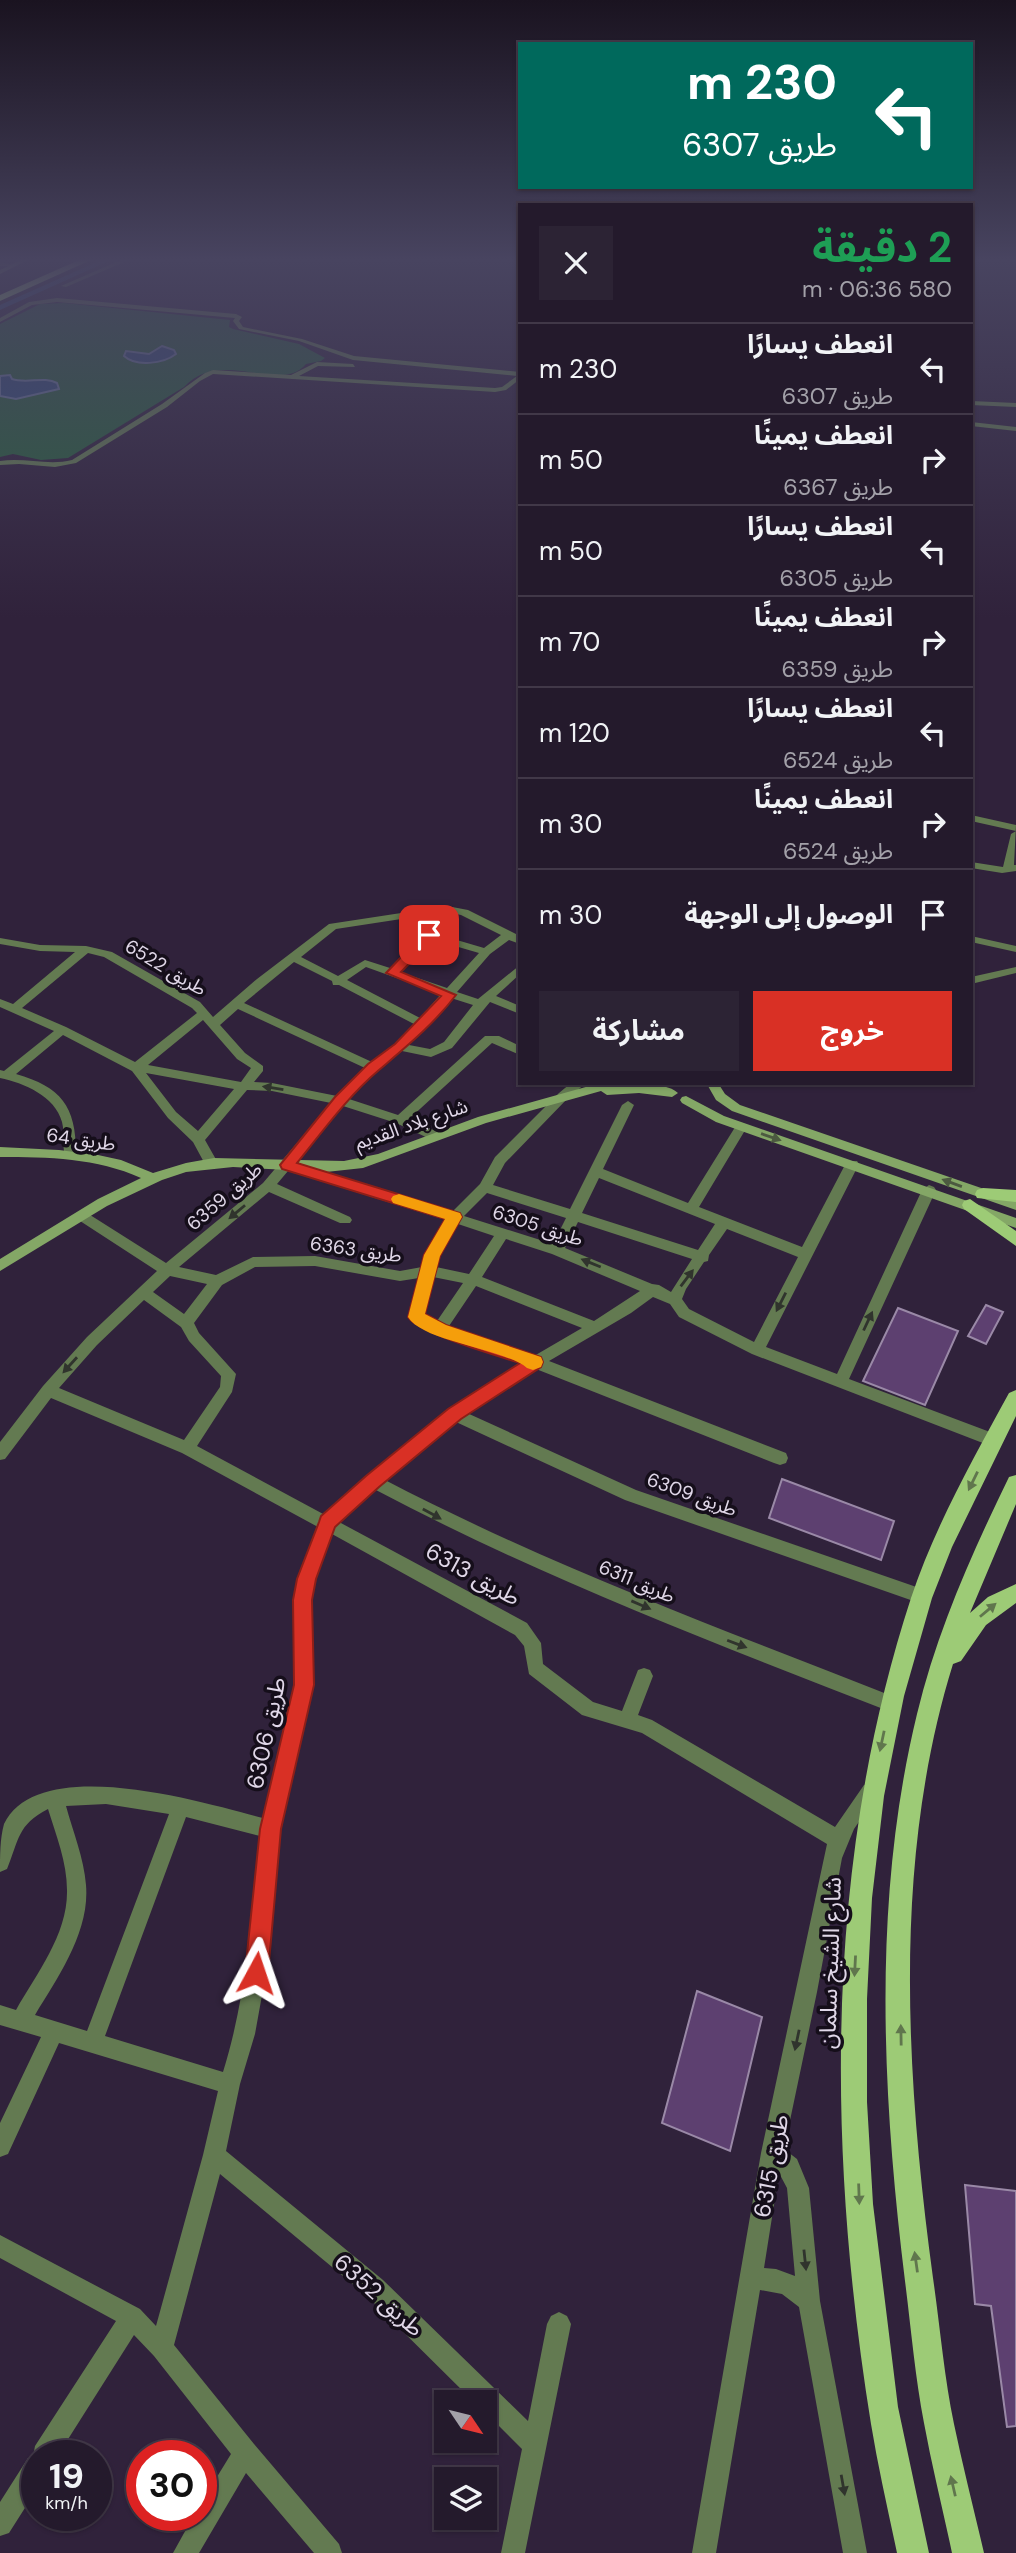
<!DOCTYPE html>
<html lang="ar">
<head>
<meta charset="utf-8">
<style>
	:root { --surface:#241a2c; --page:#2c2334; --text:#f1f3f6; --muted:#a3a1a9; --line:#413848; --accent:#d93025 }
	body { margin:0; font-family:"DM Sans","Noto Sans Arabic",sans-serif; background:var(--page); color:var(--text); direction:rtl; height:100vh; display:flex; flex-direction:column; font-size:26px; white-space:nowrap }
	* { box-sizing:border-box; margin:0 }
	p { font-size:23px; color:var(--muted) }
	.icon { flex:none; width:38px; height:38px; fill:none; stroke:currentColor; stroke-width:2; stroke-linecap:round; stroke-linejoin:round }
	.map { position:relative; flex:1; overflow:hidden; direction:ltr }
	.side { position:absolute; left:518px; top:203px; width:455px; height:882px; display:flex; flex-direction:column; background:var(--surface); border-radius:0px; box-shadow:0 2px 5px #0004,0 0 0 2px var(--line); direction:rtl }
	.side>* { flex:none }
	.hud { position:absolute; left:518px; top:42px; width:455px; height:147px; border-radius:0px; box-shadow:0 2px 5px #0004,0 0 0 2px var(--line); direction:rtl; background:#00695c; color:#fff; overflow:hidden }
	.needle { width:46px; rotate:125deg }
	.fabs { position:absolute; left:434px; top:2390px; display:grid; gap:14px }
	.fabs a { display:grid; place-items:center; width:63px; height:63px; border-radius:0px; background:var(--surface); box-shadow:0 2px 5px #0004,0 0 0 2px var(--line); font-size:35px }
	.speed { position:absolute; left:21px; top:2440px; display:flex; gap:14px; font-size:35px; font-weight:700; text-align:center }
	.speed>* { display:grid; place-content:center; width:91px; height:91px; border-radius:50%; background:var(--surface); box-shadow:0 2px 5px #0004,0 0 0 2px var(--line); line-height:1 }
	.speed small { font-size:18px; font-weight:400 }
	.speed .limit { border:10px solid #d22; background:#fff; color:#111 }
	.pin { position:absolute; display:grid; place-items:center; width:60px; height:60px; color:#fff; margin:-30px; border-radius:14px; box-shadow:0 4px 10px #0006 }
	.me { position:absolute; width:77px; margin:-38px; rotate:5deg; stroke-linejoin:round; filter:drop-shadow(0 0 5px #0008) }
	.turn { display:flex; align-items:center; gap:24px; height:147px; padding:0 21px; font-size:32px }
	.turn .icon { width:91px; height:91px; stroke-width:2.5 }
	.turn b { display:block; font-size:49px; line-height:60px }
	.round { display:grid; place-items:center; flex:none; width:74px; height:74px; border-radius:0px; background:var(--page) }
	.headline { display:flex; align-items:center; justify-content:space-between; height:119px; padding:0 21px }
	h1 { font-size:42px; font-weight:700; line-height:52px; color:#1e9e55 }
	.primary-button { display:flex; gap:14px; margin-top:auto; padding:14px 21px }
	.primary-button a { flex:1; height:80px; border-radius:0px; background:var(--accent); color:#fff; font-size:28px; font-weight:700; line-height:80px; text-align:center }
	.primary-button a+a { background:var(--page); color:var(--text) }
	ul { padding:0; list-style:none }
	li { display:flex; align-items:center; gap:21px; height:91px; padding:0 21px; border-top:2px solid var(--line) }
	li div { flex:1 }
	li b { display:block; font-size:26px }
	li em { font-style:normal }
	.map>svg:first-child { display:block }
</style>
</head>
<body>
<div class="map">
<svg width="1016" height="2553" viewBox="0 0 1016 2553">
	<rect width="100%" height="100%" fill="#30223b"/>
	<!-- green -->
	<path fill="#295e3c" d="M64,303l166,17 -1,7 4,2 66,15 26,14 -4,3 -15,3c-27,32 -84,-18 -122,23l-116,71 -27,2 -28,-6 -13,3v-133l40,-20z"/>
	<!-- water -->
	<g fill="#314c7a" stroke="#66769b" stroke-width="2">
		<path d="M162,346l12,4 2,4c-13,10 -40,13 -52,2l2,-5 23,3z"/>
		<path d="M10,375l2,4c15,5 32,-3 45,4l2,6 -43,10 -16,-3v-20z"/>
	</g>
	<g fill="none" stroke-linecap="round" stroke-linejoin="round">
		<!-- canal -->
		<polygon fill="#314c7a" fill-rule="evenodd" points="101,260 111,260 0,310 0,305"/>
	</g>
	<!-- building -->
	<g fill="#5d4070" stroke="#9a89a7" stroke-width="2">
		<polygon points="986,1305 1003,1312 986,1344 968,1336"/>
		<polygon points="898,1308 958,1331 925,1405 863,1381"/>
		<polygon points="782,1479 894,1521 881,1560 769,1518"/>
		<polygon points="697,1991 762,2017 730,2151 662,2123"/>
		<polygon points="965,2185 1016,2191 1016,2426 1007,2427 991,2306 975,2304"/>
	</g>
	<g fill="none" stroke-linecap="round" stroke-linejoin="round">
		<!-- street -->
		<g fill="#637a51" fill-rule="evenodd">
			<polygon points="121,260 129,260 66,287 61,286"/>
			<polygon points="0,262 16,266 0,266"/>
			<path d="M57,298l179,16 6,3 -3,4 4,6 59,12 52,17 166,16v7l-14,11 -11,2 -282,-18 -13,7 -33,26 -91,56 -21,4 -36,-3 -19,1v-4c24,-4 48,5 72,-1l90,-56 43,-31 8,-3 78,5 26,-13 36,2 2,3 -37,-1 -19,10 196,12 7,-1 15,-11 -164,-16 -54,-19 -60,-12 -6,-8 2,-3 -178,-16 -25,3 -32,17v-4l29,-16z"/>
			<polygon points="971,401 1016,403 1016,407 971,405"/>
			<polygon points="971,422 1016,427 1016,431 971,426"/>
			<polygon points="971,815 1016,825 1014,865 1016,865 1016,871 1002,873 971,868 971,862 1003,867 1011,834 1016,831 971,821"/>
			<path d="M447,906l21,4 52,26v8l-11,-4 -19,14 -33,38 21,7 42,-34v9l-24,22 24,10v8l-30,-12 -38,46 -21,9 -29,-6 -25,19 -28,29 49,16 87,-79h14l21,10v9l-28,-12 -83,76 31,14 1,3 -1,3h-10l-34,-16 -53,-17 -48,57 157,49 28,-28 15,-27 64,-64 12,-10h15l-19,16 -62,64 -12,22 77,24 52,-104 6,-4 6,4 -31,64 85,34 49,-79 4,-1 6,4 -48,80 103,40 45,-86h10l2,3 -93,183 71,27 85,-184 7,-5 5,2 2,3 -87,189 149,56 3,5 -3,5 -5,1 -5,-1 -236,-91 -73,-37 -9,-13 -17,-7 -22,16 -82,48 237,92 2,5 -2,5 -6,2 -6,-2 -238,-94 -69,44 169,77 292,101 2,5 -2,5 -6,3 -297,-104 -169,-78 -71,58c165,86 339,150 512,218l3,6 -3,6 -6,2c-175,-68 -351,-135 -517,-223l-35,33 188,101 14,20 2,21 50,38 29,9 16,-41 6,-2 6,2 3,6 -15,39 14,5 183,107 29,-42 7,-3 7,3 2,6 -26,38 -12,29 -25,134 -33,157 13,10 12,29 11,113 47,252h-24l-44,-246 -17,-13 -22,-4 -44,263h-24l69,-400 66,-309 -185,-111 -60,-18 -53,-41 -5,-28 -9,-11 -183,-101 -17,45 -5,21 3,85 -34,144 -13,144 -11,61 -15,50 -14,67 157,129 145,141 19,-97 4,-8 8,-4 8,4 4,8 -46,229h-24l21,-104 -37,-37v-9h-10l-108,-107 -147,-122 -46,171 80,99 85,100 3,9h-28l-68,-80 -47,80h-26l21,-38h7v-12l30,-49 -77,-98 -20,-21 -76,120h-21v34l-28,44 -9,3v-34l28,-44 5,-1 2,-11 81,-125 -116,-63v-23l140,74 16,17 47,-171 15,-64 -159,-48 -51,111 -8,3v-34l41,-86 -41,-12v-20l16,5c21,-37 52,-76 51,-120 0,-28 -11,-55 -19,-81 -31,16 -29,31 -41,60l-7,3c0,-16 0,-34 4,-48 35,-72 201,-21 259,-6l32,-133 -1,-85 5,-21 19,-52 -136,-74 -131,-55 -46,61 -5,1v-18l43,-56 44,-49 70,-66 -80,-52 -2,-3 2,-3h10l79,50 97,-80 68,-80 -59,-12 -25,-1 -42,50 13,23 -7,5 -5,-2 -13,-24 -25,-24 -36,-47 -69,-36 -47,39c45,13 60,32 60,79l-6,5 -5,-2c-3,-10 0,-22 -3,-34 -7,-26 -38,-39 -62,-44v-8l4,1 50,-40 -54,-24v-8l13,5 62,-52 -35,-1 -40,-7v-6l40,7 46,1 26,6 88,50 13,15 44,-38 72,-55zM447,912l14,3 40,20 -17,13 -51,-15h-8l-35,35 -25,-8 -27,16 -37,-19 35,-28zM431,939l48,14 -32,35 -47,-16zM88,953l16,4 88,51 5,5 -62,49 -69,-35 -44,-19zM294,962l38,19 1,4h6l75,39 -18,20 -24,18 -128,-59zM366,967l75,27 -21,24 -73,-38zM451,998l22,7 -29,37 -14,7 -21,-4zM238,1009l127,59 -28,28 -65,-13 -18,-1 9,-11v-5l-18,-13 -25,-28zM203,1020l34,39 14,9 -10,14 -93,-17zM146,1073l88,16 -36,42 -22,-19zM288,1171l158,49 -21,35 -3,12 -22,4 -85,-15 -62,1 -37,18 -37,-8 90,-75 71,31h10l2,-3 -2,-3 -73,-33zM599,1178l116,46 -17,26 -116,-37zM487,1193l79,25 -13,26 -89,-28zM578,1222l114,37 -21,33 -12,-7 -7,-1 -87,-36zM458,1224l36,12 -25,38 -33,-7 3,-12zM727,1229l71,28 -44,85 -65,-33 -7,-10 4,-10 18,-27 4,-1 1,-6zM506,1239l46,15 88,37 -46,30 -112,-44zM315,1266l85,15 19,-3 -10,39 2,4 24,12 86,30 -72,47 -83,66 -41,39 -128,-69 35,-54 4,-18 -37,-41 -5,-10 28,-38 33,-18zM170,1276l37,8 -23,30 -31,-22zM433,1277l30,6 -26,38 -13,-7zM476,1286l106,42 -48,28 -85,-30zM144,1300l37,27 8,14 32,35 -1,11 -36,53 -125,-52 38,-43zM106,1804l63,10 -82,217 -52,-16c23,-38 55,-83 51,-130 -2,-27 -13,-53 -20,-79zM186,1817l74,19c-8,79 -13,159 -37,236l-118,-36zM779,2173l8,15 8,88 -19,-7 -12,-1z"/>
			<polygon points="971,936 1016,946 1016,952 971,942"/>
			<polygon points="1016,967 1016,973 971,984 971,977"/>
		</g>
		<!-- secondary -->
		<g fill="#84a766" fill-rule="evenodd">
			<polygon points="21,260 28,260 0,274 0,270"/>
			<path d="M600,1083h23l-2,3c16,-1 45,-4 57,7l-6,4 -33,-4 -32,2 -6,-4 -115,32 -123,45 -37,4 -93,-5 -47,5 -24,8 -55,26 -107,65v-12l98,-60 43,-21c-44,-20 -93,-21 -141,-21v-10l59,3 39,5 23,5 32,13 33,-10 28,-5 130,3 34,-7 100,-37z"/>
			<polygon points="710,1083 718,1083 725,1094 740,1105 1016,1200 1016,1210 732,1111 716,1100 708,1086"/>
			<polygon points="686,1096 724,1116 1016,1218 1016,1228 716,1122 682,1103 680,1100 682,1097"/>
		</g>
		<!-- primary -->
		<g fill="#9dcb76" fill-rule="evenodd">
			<polygon points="983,1188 1016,1190 1016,1202 977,1198 975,1194 977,1190"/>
			<polygon points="970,1199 1016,1231 1016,1246 964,1209 962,1205 964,1201"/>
			<path d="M1016,1390v26l-64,131 -20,51 -28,98 -20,100 -12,102 -5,101v103l6,102 25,203 31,146h-32c-9,-43 -19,-86 -26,-129 -44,-274 -47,-560 40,-826 24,-72 62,-139 98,-205z"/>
			<path d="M1016,1475v29l-46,109 18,-16 28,-13v19l-30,22 -25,36 -8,3c-61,196 -47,413 -20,614 7,48 11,98 21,146 9,43 20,86 30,129h-32c-9,-43 -20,-86 -28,-130 -9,-47 -13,-95 -19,-142 -23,-188 -33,-382 12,-567 20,-83 55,-161 92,-237z"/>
		</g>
		<!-- highway -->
		<polygon fill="#b4eb84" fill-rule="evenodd" points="79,260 91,260 0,301 0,295"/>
	</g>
	<!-- one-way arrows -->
	<defs><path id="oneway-solid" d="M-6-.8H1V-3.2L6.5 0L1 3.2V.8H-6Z" transform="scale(1.75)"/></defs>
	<g fill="#30342d">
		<use href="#oneway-solid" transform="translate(273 1088) rotate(-171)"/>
		<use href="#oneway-solid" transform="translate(237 1212) rotate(140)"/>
		<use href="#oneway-solid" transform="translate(591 1263) rotate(-158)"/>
		<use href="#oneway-solid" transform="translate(687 1278) rotate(-53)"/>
		<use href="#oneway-solid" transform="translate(781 1302) rotate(117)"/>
		<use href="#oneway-solid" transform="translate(868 1321) rotate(-65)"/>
		<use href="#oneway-solid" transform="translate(70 1365) rotate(132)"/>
		<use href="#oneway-solid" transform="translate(432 1514) rotate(29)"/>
		<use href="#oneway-solid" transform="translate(641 1605) rotate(23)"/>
		<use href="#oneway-solid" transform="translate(737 1644) rotate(21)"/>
		<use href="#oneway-solid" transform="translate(797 2040) rotate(102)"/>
		<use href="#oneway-solid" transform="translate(805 2260) rotate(84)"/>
		<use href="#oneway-solid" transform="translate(843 2485) rotate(80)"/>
	</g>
	<g fill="#4c5a40">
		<use href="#oneway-solid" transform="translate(771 1137) rotate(19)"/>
		<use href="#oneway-solid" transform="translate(952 1183) rotate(-160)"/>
	</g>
	<g fill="#60764d">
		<use href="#oneway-solid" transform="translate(973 1481) rotate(116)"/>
		<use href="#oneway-solid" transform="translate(988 1610) rotate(-40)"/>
		<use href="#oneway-solid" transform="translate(882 1741) rotate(102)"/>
		<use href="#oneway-solid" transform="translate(855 1966) rotate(93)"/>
		<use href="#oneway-solid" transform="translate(901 2035) rotate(-91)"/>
		<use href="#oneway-solid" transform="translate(859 2194) rotate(88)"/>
		<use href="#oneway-solid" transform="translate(916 2262) rotate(-98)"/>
		<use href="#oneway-solid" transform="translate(953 2486) rotate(-103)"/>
	</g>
	<!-- sky -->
	<linearGradient id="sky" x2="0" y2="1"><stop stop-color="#1a1320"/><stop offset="0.42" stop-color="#484460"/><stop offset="1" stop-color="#484460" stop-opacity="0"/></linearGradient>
	<rect width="1016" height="618" fill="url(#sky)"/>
	<!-- route -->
	<path fill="#d93025" stroke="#8d1f18" stroke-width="2" d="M429,931l7,4 -2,3 -33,34 55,23c-22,29 -49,51 -77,75 -31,26 -56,61 -82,93l163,50 2,4 -22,39 -15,58 21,11 95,32 2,5 -2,5 -80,52 -82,68 -44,40 -19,52 -4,21 2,85 -33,144 -13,144 -4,8 -8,3 -8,-3 -3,-8 15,-144 34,-144 -1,-85 4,-21 22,-57 2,-6 45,-40 82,-67 72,-46c-22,-7 -102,-30 -112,-46l16,-62 21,-36 -163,-50 -2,-4 55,-68 33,-33 27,-20 46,-48 -55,-23 39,-41z"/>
	<!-- slow -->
	<path fill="#f59e0b" d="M399,1194l61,19 2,4 -22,39 -15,58 21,11 95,32 2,5 -2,5 -8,3 -6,-2c-24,-20 -104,-26 -119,-51l16,-62 21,-36 -52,-16 -2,-4 2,-3z"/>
	<g text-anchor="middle" stroke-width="7" stroke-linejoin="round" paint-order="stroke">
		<!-- street labels -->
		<g font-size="19" fill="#e0d7e8" stroke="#150e1a">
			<text transform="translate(166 967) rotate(31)" y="7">طريق 6522</text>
			<text transform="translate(411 1124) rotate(-19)" y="7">شارع بلاد القديم</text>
			<text transform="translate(81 1139) rotate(8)" y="7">طريق 64</text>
			<text transform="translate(224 1196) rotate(-41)" y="7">طريق 6359</text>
			<text transform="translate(538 1225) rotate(18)" y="7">طريق 6305</text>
			<text transform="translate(356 1249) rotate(8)" y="7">طريق 6363</text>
			<text transform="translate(692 1494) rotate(20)" y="7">طريق 6309</text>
			<text transform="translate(637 1581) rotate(23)" y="7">طريق 6311</text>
		</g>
		<!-- near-street labels -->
		<g font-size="23" fill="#e0d7e8" stroke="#150e1a">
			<text transform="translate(473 1574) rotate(29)" y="8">طريق 6313</text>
			<text transform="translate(266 1733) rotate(-78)" y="8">طريق 6306</text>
			<text transform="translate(830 1963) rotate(-88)" y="8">شارع الشيخ سلمان</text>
			<text transform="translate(771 2166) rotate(-79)" y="8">طريق 6315</text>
			<text transform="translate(379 2295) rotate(42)" y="8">طريق 6352</text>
		</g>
	</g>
</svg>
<div class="fabs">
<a><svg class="needle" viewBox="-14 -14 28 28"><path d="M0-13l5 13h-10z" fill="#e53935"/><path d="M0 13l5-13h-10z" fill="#a3a1a9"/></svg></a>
<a><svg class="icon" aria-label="layers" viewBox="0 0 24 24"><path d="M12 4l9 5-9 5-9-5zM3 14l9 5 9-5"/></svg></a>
</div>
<div class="speed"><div>19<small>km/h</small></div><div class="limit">30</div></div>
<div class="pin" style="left:429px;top:935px;background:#d93025"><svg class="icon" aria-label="arrive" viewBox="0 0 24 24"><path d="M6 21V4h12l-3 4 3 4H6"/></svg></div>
<svg class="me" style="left:256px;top:1973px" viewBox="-20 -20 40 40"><path d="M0-17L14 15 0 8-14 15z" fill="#d93025" stroke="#fff" stroke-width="4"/></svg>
<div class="hud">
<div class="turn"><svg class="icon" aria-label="left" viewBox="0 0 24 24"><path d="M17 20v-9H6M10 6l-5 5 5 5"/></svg><div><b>230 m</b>طريق 6307</div></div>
</div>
<section class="side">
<div class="headline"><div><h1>2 دقيقة</h1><p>580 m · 06:36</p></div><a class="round"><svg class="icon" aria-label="close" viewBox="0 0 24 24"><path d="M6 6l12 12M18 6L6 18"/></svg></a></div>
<ul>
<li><svg class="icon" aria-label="left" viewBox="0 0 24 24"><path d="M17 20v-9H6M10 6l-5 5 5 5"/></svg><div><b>انعطف يسارًا</b><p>طريق 6307</p></div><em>230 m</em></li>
<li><svg class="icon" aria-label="right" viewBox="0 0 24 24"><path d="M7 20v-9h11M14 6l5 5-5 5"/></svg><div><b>انعطف يمينًا</b><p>طريق 6367</p></div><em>50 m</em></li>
<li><svg class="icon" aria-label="left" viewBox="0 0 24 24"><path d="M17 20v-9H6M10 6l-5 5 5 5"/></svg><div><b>انعطف يسارًا</b><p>طريق 6305</p></div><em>50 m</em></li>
<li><svg class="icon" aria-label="right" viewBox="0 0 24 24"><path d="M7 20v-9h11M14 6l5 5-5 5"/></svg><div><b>انعطف يمينًا</b><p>طريق 6359</p></div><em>70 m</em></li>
<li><svg class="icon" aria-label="left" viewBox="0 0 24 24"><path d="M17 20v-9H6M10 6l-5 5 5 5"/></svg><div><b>انعطف يسارًا</b><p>طريق 6524</p></div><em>120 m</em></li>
<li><svg class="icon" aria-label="right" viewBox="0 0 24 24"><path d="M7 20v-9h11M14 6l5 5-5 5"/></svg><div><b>انعطف يمينًا</b><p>طريق 6524</p></div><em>30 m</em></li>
<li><svg class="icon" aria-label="arrive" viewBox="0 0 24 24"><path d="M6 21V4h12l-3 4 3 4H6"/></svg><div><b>الوصول إلى الوجهة</b></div><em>30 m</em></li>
</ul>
<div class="primary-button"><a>خروج</a><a>مشاركة</a></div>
</section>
</div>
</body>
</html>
